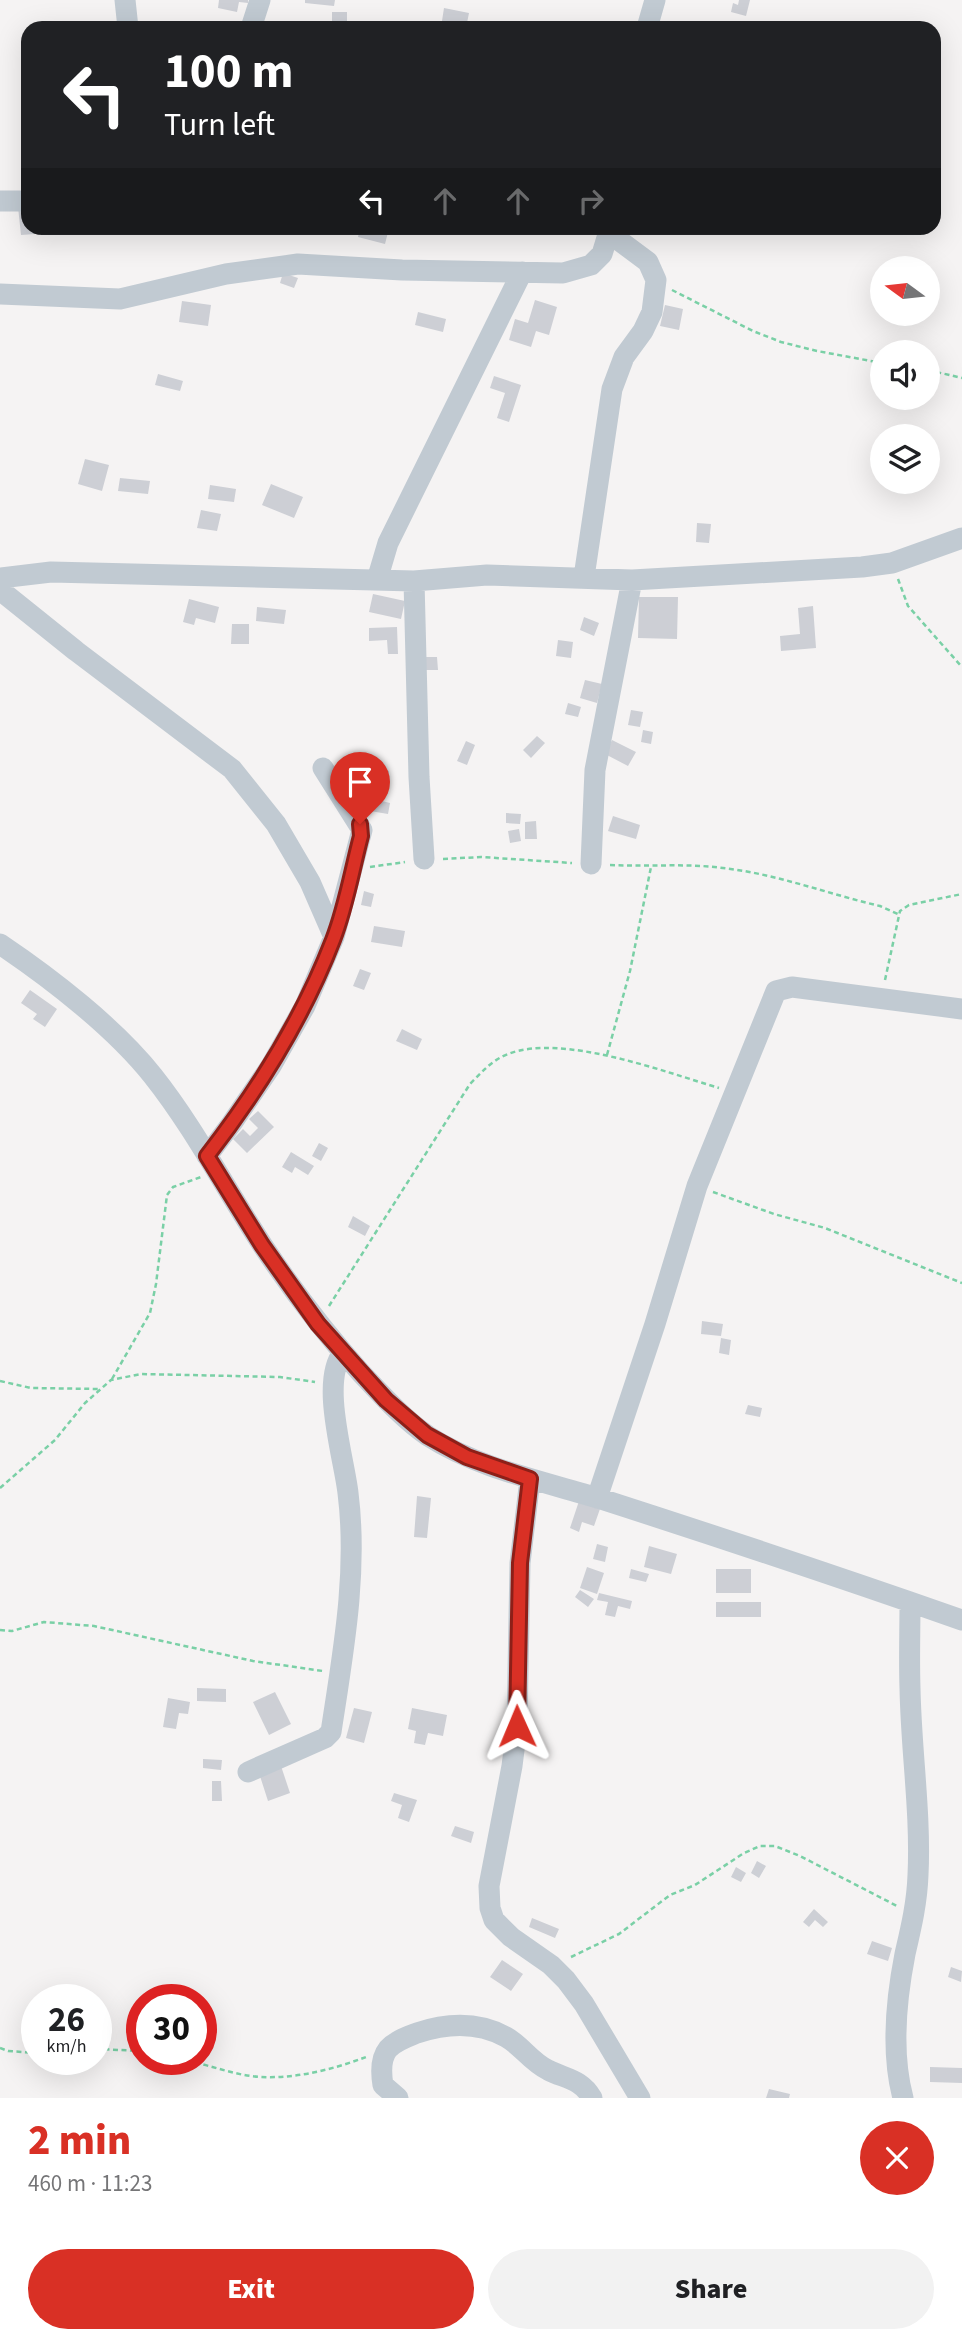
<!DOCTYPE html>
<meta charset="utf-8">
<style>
body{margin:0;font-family:"Source Sans 3",sans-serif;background:#f2f2f2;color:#202124;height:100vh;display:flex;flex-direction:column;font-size:26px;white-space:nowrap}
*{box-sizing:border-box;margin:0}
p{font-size:23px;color:#757577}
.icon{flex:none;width:38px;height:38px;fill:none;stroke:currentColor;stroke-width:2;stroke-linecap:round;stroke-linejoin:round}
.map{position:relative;height:2098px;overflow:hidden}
.details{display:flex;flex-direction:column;background:#fff;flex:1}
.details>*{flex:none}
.banner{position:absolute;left:21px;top:21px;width:920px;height:214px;border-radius:21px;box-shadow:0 7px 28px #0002;background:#202124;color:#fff;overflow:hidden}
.needle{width:46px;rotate:285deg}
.buttons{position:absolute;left:870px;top:256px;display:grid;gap:14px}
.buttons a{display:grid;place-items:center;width:70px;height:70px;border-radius:50%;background:#fff;box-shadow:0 7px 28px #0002;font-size:35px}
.speed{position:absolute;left:21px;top:1984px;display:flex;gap:14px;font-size:35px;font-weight:700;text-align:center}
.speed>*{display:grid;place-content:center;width:91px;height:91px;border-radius:50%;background:#fff;box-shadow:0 7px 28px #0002;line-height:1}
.speed small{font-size:18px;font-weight:400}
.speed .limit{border:10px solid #d22;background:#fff;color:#111}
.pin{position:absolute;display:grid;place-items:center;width:60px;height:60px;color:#fff;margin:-72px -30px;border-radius:50% 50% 50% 0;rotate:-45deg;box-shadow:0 0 7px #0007}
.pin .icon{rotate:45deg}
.me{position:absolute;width:77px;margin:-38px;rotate:359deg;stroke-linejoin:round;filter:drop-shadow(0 0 5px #0008)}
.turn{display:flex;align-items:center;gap:24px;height:147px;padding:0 28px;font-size:32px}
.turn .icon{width:91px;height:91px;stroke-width:2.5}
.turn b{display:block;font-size:49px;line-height:60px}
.lanes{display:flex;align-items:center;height:66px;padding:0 28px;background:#0003;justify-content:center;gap:35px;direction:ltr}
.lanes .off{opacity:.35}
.round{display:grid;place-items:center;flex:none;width:74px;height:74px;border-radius:37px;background:#f2f2f2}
.headline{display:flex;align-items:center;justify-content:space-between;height:119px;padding:0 28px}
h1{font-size:42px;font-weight:800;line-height:52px;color:#d93025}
.primary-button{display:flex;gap:14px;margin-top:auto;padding:14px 28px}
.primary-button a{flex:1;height:80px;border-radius:42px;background:#d93025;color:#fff;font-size:28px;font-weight:800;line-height:80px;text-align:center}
.primary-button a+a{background:#f2f2f2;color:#202124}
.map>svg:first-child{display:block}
.building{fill:#cdcfd5}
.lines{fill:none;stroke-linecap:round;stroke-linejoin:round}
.path{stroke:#7ad0a6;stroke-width:2.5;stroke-dasharray:5 3.5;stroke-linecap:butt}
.minor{stroke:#c1cad2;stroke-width:21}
.route-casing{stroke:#8d1f18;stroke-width:18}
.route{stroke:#d93025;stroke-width:12}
</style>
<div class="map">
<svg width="962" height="2098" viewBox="0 0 962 2098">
<rect width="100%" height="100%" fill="#f5f3f3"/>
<!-- building -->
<path class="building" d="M219 0H248V3L239 2 237 12 218 8Z
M305 0H335L334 6 305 3Z
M739 0H750L746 16 731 12 733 3 738 5Z
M444 8 469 13 466 28H451L452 23 442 21Z
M332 12H347V28H332Z
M28 206V228H34L35 234 21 235 18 207Z
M360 228 388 232 385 244 358 237Z
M283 273 298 278 294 288 280 283Z
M535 300 557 307 549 335 536 331 531 347 509 340 515 319 528 323Z
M182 301 211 305 208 326 179 322Z
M665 305 683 309 679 330 660 326Z
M418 312 446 319 443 332 415 325Z
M158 374 183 381 180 391 155 385Z
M494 376 521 385 509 422 497 418 505 393 490 388Z
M85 459 109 465 102 491 78 484Z
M120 478 150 481 148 494 118 491Z
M271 484 303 497 294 518 262 505Z
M210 485 236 489 234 502 208 499Z
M201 510 221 514 217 531 197 528Z
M697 523 711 524 709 543 696 542Z
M373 594 405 601 401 619 369 612Z
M639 597H678L677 639 638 638Z
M189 599 219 607 215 623 196 618 194 625 183 622Z
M813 606 816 648 781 651 780 636 800 634 798 608Z
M257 607 286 610 284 624 256 621Z
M584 617 599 623 594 636 580 630Z
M232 624H249V644H231Z
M397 627 398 654H388L387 640 369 641V628Z
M558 640 573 642 571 658 556 656Z
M421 657H437L438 670H422Z
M585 680 602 684 597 703 580 698Z
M568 703 581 707 578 717 565 714Z
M631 710 643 712 640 727 628 725Z
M643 730 653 732 651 744 641 742Z
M537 736 545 743 531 758 523 750Z
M612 740 636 752 628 766 605 754Z
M466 741 475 745 467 765 457 761Z
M380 769 389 771 382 801 390 803 388 814 370 811Z
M506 813 521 814 520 824 506 823Z
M613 816 640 825 636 839 608 831Z
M536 821 537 839H525V822Z
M519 829 521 841 510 843 508 831Z
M364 891 374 894 371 907 361 905Z
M374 926 405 931 402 947 371 942Z
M360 969 371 973 364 990 353 986Z
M30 990 57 1009 45 1027 33 1019 37 1014 21 1003Z
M402 1029 422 1039 417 1050 396 1041Z
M258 1111 274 1127 247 1153 233 1139 243 1129 250 1136 258 1128 249 1119Z
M319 1143 328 1148 321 1161 312 1156Z
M291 1152 314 1166 308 1175 295 1167 292 1173 282 1167Z
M353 1216 370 1226 365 1236 348 1227Z
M702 1321 723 1324 721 1336 701 1334Z
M721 1338 731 1340 729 1355 719 1353Z
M748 1405 762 1408 760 1417 745 1414Z
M417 1496 431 1498 427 1538 414 1537Z
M580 1498 601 1506 594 1526 582 1522 579 1532 570 1528Z
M597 1544 608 1547 605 1562 593 1559Z
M649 1546 677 1554 671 1574 644 1567Z
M587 1567 604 1573 597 1594 580 1588Z
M631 1569 649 1574 646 1582 629 1578Z
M716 1569H751V1593H716Z
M580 1590 594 1599 588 1607 575 1597Z
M599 1593 632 1601 630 1609 618 1606 615 1617 605 1615 608 1602 597 1600Z
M716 1602H761V1617H716Z
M197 1688 226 1689V1702L197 1701Z
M275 1692 291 1724 269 1735 253 1702Z
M168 1698 190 1702 188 1714 179 1713 176 1729 163 1727Z
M354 1708 372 1712 364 1743 346 1738Z
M412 1708 447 1715 443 1736 428 1733 425 1745 414 1743 416 1731 408 1729Z
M203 1759 222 1760 221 1770 203 1768Z
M281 1766 290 1793 268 1801 259 1773Z
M212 1781H221L222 1801H212Z
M394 1793 417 1800 409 1822 398 1818 402 1805 391 1801Z
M455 1826 474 1832 471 1843 451 1836Z
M757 1861 766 1866 759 1878 751 1873Z
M736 1867 746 1873 741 1882 731 1877Z
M814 1909 828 1922 823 1927 815 1920 809 1927 803 1922Z
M532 1918 559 1929 555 1938 529 1927Z
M872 1941 892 1948 888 1961 867 1954Z
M502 1960 523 1974 511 1991 490 1977Z
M951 1967 962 1971 961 1982 948 1977Z
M930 2067 962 2068V2083L930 2082Z
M769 2089 790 2094 789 2098H766Z"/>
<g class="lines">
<!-- path -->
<path class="path" d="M672 290 753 331 781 342 817 351 882 363
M928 370 962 378
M898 579 908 606 962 667
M443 859 481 857 572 863
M610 865C648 867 686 863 723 868 777 874 828 894 880 906L898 914
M370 867 405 862
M885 980 900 911 909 905 962 894
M607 1055 630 971 651 867
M713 1192 774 1214 825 1228 962 1283
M329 1306 470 1084C482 1072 492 1060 508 1054 562 1033 665 1072 719 1088
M112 1379 150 1313 156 1284 167 1195 173 1187 201 1177
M0 1381 31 1388 100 1389
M0 1488 55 1440 85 1403 111 1380 141 1374 280 1377 315 1382
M0 1630 12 1631 44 1622 94 1626 253 1661 323 1671
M571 1957 619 1934 670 1895 695 1885 744 1853 760 1846H775L800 1856 897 1906
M0 2048 8 2051 37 2053
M96 2049 142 2051
M187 2060C206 2065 225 2071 244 2075 284 2082 329 2071 366 2057"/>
<!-- minor -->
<path class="minor" d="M125 0 128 28
M251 28 260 0
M647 28 655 0
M0 201H28
M0 294 120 299 226 274 298 264 402 270 563 273 591 265 602 254 610 228
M584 577 612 389 624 357 643 331 652 312 656 280 648 262 609 233
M0 578 51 572 414 581 487 575 632 580 862 567 892 563 962 538
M377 580 388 543 522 272
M414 581 419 777 424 859
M0 590 76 651 232 769 276 824 310 882 334 937
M591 864 595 770 632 580
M0 944C52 979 115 1028 153 1076 195 1129 226 1190 263 1246 293 1291 325 1333 361 1373 381 1394 403 1419 428 1436 479 1469 543 1481 601 1499 722 1538 842 1578 962 1620
M207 1156 232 1123 271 1066 305 1006 334 937 362 830 323 768
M530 1479 520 1563 517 1726 512 1766 489 1886 490 1908 494 1920 511 1937 551 1965 566 1980 584 2004 640 2098
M597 1498 655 1324 697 1186 776 991 792 987 962 1009
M248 1772 325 1738 331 1732C343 1653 358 1573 348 1493 344 1458 320 1381 343 1353
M398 2098 383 2085C381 2073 380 2059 388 2049 395 2041 407 2037 417 2033 447 2023 477 2021 506 2037 521 2045 531 2062 548 2070 566 2079 581 2079 592 2098
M903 2098C891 2053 896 2000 905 1954 911 1928 917 1903 918 1875 921 1813 911 1750 910 1688 909 1659 910 1631 910 1602"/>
</g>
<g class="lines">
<defs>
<path id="route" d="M360 824 361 836C352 870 346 907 333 940 303 1018 259 1089 207 1156L262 1245 318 1324 386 1400 427 1435 467 1457 530 1479 520 1563 517 1726"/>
</defs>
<!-- route casing -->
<use href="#route" class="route-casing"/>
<!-- route -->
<use href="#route" class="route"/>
</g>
</svg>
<div class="buttons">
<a><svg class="needle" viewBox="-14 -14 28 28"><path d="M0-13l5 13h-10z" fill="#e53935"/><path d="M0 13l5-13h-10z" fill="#757577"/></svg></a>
<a><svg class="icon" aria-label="sound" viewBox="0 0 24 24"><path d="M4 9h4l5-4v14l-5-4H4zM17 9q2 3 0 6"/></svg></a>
<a><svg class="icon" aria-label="layers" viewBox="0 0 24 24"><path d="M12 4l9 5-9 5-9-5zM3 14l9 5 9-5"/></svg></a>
</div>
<div class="speed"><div>26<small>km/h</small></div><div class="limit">30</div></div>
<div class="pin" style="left:360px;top:824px;background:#d93025"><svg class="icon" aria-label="arrive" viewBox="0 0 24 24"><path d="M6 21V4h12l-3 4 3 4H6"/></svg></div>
<svg class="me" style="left:517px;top:1726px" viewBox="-20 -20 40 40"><path d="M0-17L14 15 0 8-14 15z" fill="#d93025" stroke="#fff" stroke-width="4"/></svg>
<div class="banner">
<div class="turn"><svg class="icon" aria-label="left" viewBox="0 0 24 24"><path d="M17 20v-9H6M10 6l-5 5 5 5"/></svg><div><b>100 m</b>Turn left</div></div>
<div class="lanes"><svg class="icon" aria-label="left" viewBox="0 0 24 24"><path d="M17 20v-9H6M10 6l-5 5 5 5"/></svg><svg class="icon off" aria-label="ahead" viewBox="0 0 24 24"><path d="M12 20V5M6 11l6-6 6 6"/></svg><svg class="icon off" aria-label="ahead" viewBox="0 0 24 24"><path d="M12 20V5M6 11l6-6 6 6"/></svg><svg class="icon off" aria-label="right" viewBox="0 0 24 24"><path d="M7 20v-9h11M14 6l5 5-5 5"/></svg></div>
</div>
</div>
<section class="details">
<div class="headline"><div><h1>2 min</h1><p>460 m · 11:23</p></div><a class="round" style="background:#d93025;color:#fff"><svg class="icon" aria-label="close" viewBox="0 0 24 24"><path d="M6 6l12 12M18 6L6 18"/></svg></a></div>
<div class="primary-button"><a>Exit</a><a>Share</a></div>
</section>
